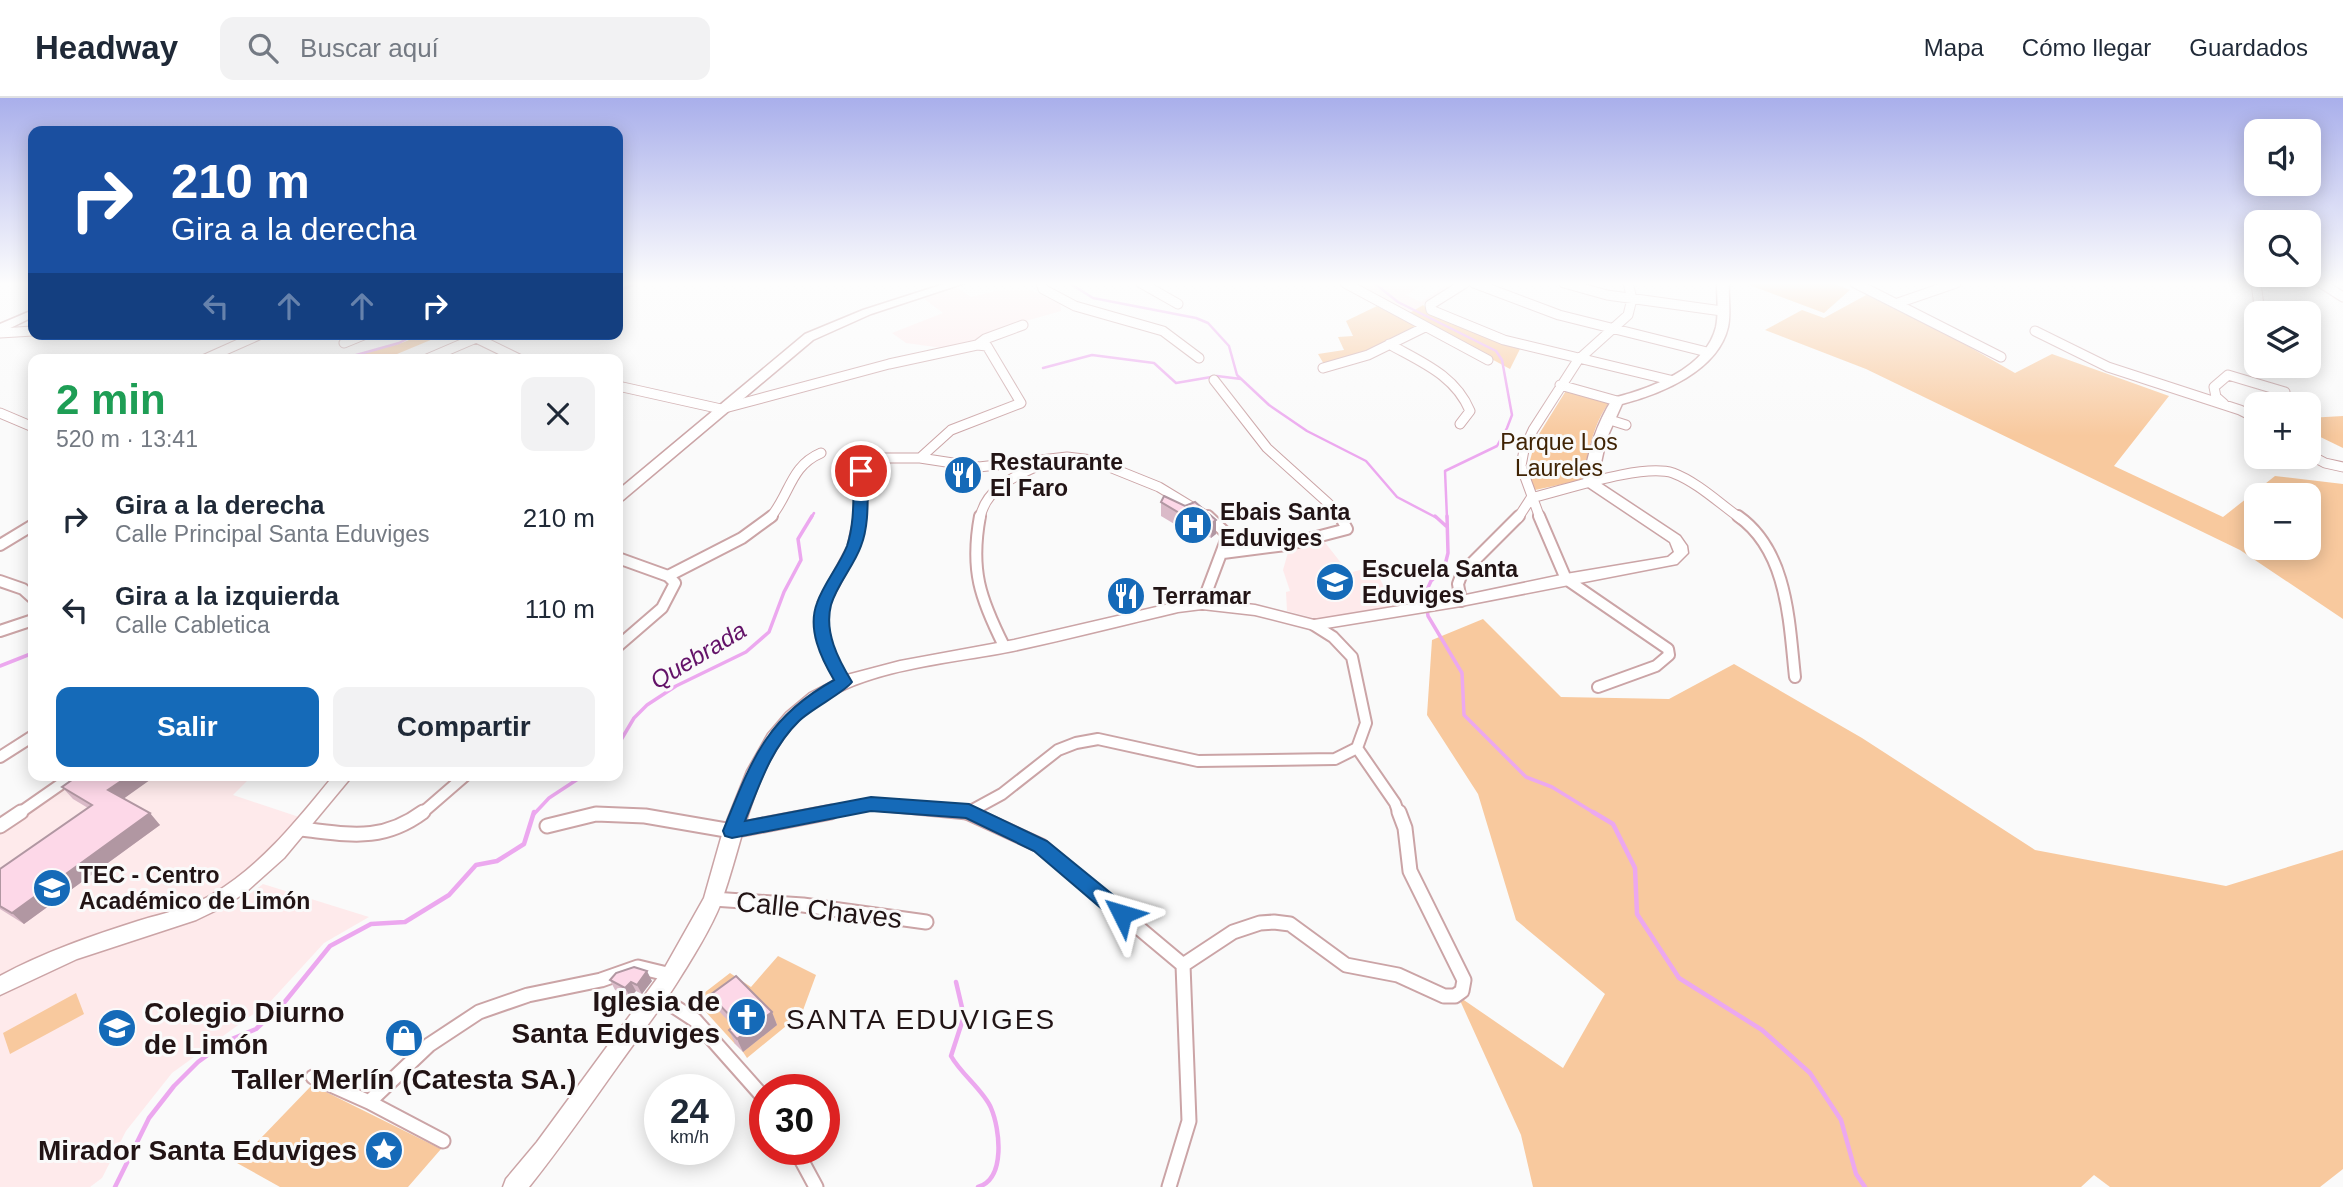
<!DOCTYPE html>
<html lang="es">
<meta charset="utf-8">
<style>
body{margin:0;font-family:Helvetica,sans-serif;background:#f2f2f3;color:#1f2937;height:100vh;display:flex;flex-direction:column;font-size:26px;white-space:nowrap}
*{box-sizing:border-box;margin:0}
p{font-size:23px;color:#747a83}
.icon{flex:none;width:38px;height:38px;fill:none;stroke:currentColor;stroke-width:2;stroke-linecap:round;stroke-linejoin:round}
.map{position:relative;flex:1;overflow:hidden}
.details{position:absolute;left:28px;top:256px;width:595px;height:427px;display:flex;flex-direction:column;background:#fff;border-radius:14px;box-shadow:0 4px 18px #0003}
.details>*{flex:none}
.banner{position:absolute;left:28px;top:28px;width:595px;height:214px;border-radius:14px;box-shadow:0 4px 18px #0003;background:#1a4fa0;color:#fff;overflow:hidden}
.controls{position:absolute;left:2244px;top:21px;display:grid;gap:14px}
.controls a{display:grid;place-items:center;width:77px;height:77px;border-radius:14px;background:#fff;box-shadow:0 4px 18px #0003;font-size:35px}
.speed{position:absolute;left:644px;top:976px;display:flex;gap:14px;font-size:35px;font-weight:700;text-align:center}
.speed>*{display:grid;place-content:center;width:91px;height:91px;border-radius:50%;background:#fff;box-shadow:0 4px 18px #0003;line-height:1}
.speed small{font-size:18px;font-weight:400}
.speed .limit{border:10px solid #d22;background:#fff;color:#111}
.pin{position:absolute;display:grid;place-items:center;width:60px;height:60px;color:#fff;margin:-30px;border:4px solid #fff;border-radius:50%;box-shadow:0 2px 7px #0007}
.me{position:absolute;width:77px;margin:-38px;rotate:310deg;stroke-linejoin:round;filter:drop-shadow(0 0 5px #0008)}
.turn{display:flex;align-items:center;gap:24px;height:147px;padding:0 28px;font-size:32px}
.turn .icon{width:91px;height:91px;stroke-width:2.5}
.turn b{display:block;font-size:49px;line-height:60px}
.lanes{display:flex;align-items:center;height:66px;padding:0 28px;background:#0003;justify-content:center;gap:35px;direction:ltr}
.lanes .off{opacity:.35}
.round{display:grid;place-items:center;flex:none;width:74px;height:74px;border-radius:14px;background:#f2f2f3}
.headline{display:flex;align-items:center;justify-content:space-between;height:119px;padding:0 28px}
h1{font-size:42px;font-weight:700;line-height:52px;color:#1e9e55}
.action{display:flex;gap:14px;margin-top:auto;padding:14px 28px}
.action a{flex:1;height:80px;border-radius:14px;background:#156ab8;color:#fff;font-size:28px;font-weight:700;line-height:80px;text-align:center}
.action a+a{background:#f2f2f3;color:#1f2937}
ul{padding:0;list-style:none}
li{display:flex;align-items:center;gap:21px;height:91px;padding:0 28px}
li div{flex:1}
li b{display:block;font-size:26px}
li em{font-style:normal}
header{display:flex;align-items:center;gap:42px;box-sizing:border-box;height:98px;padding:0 35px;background:#fff;border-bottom:2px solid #e0e1e3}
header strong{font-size:33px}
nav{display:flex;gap:38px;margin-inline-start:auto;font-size:24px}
.search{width:490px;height:63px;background:#f2f2f3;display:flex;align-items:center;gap:18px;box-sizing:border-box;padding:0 24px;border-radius:14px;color:#747a83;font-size:26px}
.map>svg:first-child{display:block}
.built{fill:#feeaeb}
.green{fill:#f8c99e;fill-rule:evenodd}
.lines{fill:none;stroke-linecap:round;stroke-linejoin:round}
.stream-far2{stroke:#eca8ef;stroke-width:2.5}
.stream-far1{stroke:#eca8ef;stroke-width:3.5}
.stream{stroke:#eca8ef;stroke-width:4.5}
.street-far2-casing{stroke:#cba4a6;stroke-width:11}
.street-far1-casing{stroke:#cba4a6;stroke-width:14}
.street-casing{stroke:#cba4a6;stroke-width:17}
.secondary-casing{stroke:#cba4a6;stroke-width:3}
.street-far2{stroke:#fff;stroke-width:9}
.street-far1{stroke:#fff;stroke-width:10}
.street{stroke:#fff;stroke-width:13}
.secondary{fill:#fff;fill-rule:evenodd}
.wall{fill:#dabac8}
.shaded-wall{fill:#b197a2}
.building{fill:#fdd8e8;stroke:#b197a2;stroke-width:2}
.route{fill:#156ab8;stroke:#0e4578;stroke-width:2}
.labels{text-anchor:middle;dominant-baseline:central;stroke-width:6;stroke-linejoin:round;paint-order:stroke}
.park-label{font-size:23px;fill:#3f2304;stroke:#fafafa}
.poi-label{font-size:23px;font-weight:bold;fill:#221415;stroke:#fafafa;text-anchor:start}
.water-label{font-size:24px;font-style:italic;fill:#631268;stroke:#fafafa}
.near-street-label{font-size:28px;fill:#221415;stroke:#fafafa}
.near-poi-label{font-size:28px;font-weight:bold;fill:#221415;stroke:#fafafa;text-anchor:end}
.near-neighbourhood-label{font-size:28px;letter-spacing:2px;fill:#221415;stroke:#fafafa}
</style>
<header>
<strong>Headway</strong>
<div class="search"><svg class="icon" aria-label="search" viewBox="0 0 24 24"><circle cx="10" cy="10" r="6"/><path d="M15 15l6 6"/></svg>Buscar aquí</div>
<nav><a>Mapa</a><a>Cómo llegar</a><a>Guardados</a></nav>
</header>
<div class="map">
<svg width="2343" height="1089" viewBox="0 0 2343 1089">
<rect width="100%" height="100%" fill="#fafafa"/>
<!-- built -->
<path class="built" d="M1350 185H1426L1406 197 1421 204 1449 185H1459L1408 216Z
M956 189 971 199 1000 192H1031L1060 206 1061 213 1022 224 974 243 942 250 906 245 892 235 943 215 923 200Z
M1323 442 1349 475 1374 468 1393 508 1321 522 1287 513 1286 494 1290 493 1283 472 1289 451Z
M84 677H253L233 697 302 720 251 769 195 808 0 883V735Z
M263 786 369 819 324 845 270 904 172 975 126 1033 102 1080 90 1089H0V898L64 861 199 822 244 800Z"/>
<!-- green -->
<path class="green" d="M1744 185H1832L1850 192 1824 215Z
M1868 196 1896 207 2015 275 2052 256 2169 298 2114 368 2223 419 2275 378 2343 386V521L2240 452 1866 271 1765 232 1802 212 1824 220ZM2256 397H2308V450H2256Z
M1423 207 1435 217 1521 249 1510 271 1408 216Z
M1377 208 1419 229 1365 256 1325 268 1318 256 1344 252 1338 239 1353 238 1346 223Z
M419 236H445L385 261H347C370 249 397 252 419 236Z
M1567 291 1610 303C1593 326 1588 355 1582 382L1535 392 1527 373 1536 341Z
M2343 318V350L2308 333V320Z
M1483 521 1561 599 1669 601 1734 566 1862 640 2035 752 2226 788 2343 752V1071L2320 1089H2110L2094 1077 2081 1089H1533L1521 1037 1458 898 1563 970 1605 896 1516 822 1478 696 1427 617 1432 542Z
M778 858 816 877 802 915 747 960 743 954V939L735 946 695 902 730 875 751 889Z
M76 895 84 916 10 956 3 935Z
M312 987 441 1051 408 1089H280L237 1065Z"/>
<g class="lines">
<!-- stream-far2 -->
<path class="stream-far2" d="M1069 185 1093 200 1196 220 1208 225 1229 248 1237 277 1269 307 1307 333 1366 363 1397 399 1437 420
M1374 185 1398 204 1496 253 1502 262 1512 317 1507 330 1497 348 1445 373 1447 420
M618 193 637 185
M342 261 399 245 416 236
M1043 270 1092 257 1154 265 1176 285 1217 278 1241 281
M811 420 814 415"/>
<!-- stream-far1 -->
<path class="stream-far1" d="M1435 418 1446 428
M1447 418 1448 455 1444 471 1431 483 1425 496 1428 518 1462 575 1464 617 1526 679 1552 689 1596 716
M0 568 33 555
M618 647 634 620 647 607 676 588 746 554 769 534 784 494 801 462 798 441 812 418
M534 716 549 700 584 677"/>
<!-- stream -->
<path class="stream" d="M1593 714 1613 726 1635 770 1637 816 1679 880 1762 932 1810 975 1841 1022 1856 1076 1865 1089
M956 884 964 918 951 958C961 976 984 993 991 1010 1000 1031 1006 1081 978 1089
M115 1089 149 1020 174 988 198 964 227 943 256 931 283 906 330 848 371 826 405 824 449 797 476 767 497 763 524 746 534 714"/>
<defs>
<path id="street-far2" d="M1041 185 1043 191 1075 208 1163 233 1199 260
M1141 185 1178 206
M1345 185 1488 262
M1465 185 1430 207 1431 212 1504 242 1670 282
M1474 185 1559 217 1707 254
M1564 185 1607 197 1722 213
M1855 185 2001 259
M2256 185 2259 208 2270 215
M2321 185 2343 199
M1898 205 1956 185
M2035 233 2108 269 2240 312 2256 320
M0 235 33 233
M468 236 519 261
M344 245 366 236
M1389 246C1421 264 1455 277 1470 313L1460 326
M977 247 985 241 1023 227
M205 261 261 236
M427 261 476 240
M1323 270 1368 257 1425 229
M1214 282 1267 350 1328 405 1341 420
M1560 287 1617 303
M618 288 721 311 889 266 977 247 987 248 1021 305 951 332 920 360H872L861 373 860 420
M2224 306 2216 299 2214 289 2228 277 2285 294
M0 315 33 329
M1607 321 1626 327
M2308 356 2325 365 2343 369
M920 360 979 369 1067 359 1092 362 1159 389 1210 420
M1531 400C1565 392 1642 365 1673 375 1697 384 1719 405 1740 420
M770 420C790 397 790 368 821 355
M980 420C986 389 1016 378 1042 366
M1518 420 1531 400
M1540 420 1521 368 1524 352 1533 332 1578 262 1628 217 1632 201 1628 185"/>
<path id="street-far1" d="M980 418C970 472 980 500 1004 548
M1539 418 1566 481 1668 551 1669 557 1656 568 1598 589
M1738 418C1788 453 1789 524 1795 579
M0 447 33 427
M1223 455 1286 447 1347 431 1340 418
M618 460 668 478 675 485 662 510 618 548
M668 478 742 440 772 418
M0 483 23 491 33 500
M1461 503 1458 486 1462 475 1519 418
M1202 506 1228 437 1208 418
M0 533 33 522
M843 584 829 559 822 529 823 506 853 450 860 418
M1357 650 1395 705 1399 716
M0 659 33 638
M969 714 1002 696 1058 652 1076 645 1098 641 1198 663 1335 661 1357 650 1366 625 1352 559 1333 539 1314 527
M18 716 74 677
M421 716 466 677
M822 716 871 706 972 716"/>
<path id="street" d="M967 714 1041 748 1183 867 1189 1023 1169 1089
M0 728 21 714
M547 728 596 716 645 718 732 733 831 714
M300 731C348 736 381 745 423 714
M713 801 803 807 926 824
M1183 867 1233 834 1260 825 1274 824 1290 826 1346 867 1398 877 1444 898H1455L1462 893 1464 882 1410 773 1405 730 1399 714
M658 898 695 922 765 1001
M313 979 369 1004
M443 1043 369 1004 429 947 479 914 528 897 601 882 638 869 671 877
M796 1052 816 1089"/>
<path id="secondary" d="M947 185H965L871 216 813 242 623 402 618 403V392L805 236 863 212Z
M1717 185H1729C1728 199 1731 215 1728 229 1718 273 1661 296 1622 306L1606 342 1597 383 1680 438 1687 448 1688 455 1677 466 1461 508 1314 532 1255 517 1202 511 1178 514C1123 527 1068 541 1013 553 953 565 877 570 824 602 756 644 747 731 723 799 715 824 692 861 678 883 660 912 639 938 620 965 590 1007 561 1049 529 1089H503L506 1081 537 1044 664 871 704 800 723 733 747 673 768 636 786 615 810 595 843 578 900 563 1014 542 1178 504 1202 501 1255 507 1314 522 1461 498 1566 476 1668 459 1674 454 1670 444 1585 387 1583 384C1588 354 1596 326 1613 300 1649 291 1706 271 1716 229 1719 215 1717 199 1717 185Z
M33 212V219L0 235V226Z
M334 677H353L284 760 246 794 225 808 196 822 77 861 0 897V878C44 854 91 838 138 823 164 815 190 810 213 796 262 767 298 721 334 677Z"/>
</defs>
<!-- street-far2 casing -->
<use href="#street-far2" class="street-far2-casing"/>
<!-- street-far1 casing -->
<use href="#street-far1" class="street-far1-casing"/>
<!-- street casing -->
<use href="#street" class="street-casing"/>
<!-- secondary casing -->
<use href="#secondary" class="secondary-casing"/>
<!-- street-far2 -->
<use href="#street-far2" class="street-far2"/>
<!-- street-far1 -->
<use href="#street-far1" class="street-far1"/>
<!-- street -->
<use href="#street" class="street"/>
<!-- secondary -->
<use href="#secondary" class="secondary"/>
</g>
<!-- wall -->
<path class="wall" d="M1161 404 1216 422V436L1211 440 1197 431 1191 436 1161 418Z
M62 689 123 701 160 727 24 826 0 811V771L88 710 73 701Z
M610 882 652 883 642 896 636 893 630 899 615 892Z
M710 897 772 914 777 927 743 954 735 946 729 932 733 928 717 911Z"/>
<!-- shaded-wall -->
<path class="shaded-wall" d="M1197 417V431L1191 436V422Z
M1216 422V436L1211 440 1212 425Z
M130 677H157L119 704 108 692Z
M150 715 160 727 24 826 12 815Z
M647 873 652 883 642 896 637 887Z
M631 884 636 893 630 899 625 890Z
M772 914 777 927 743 954 737 941Z"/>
<!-- building -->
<path class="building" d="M1164 398 1185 408 1195 404 1216 422 1212 425 1197 417 1191 422 1161 404Z
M79 677H130L108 692 150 715 12 815 0 808V771L92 707 62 689Z
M634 869 647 873 637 887 631 884 625 890 610 882 616 875Z
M736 878 772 914 737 941 729 932 737 925 710 897Z"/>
<!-- sky -->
<linearGradient id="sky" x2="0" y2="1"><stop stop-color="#a9afeb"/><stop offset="0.55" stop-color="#fdfdfd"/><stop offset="1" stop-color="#fdfdfd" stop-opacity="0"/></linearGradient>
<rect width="2343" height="338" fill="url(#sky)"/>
<!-- route -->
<path class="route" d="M861 368 868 373C867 397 870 425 861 448 854 468 837 486 831 507 824 534 838 561 852 584 845 594 811 611 799 623 771 650 759 688 745 723L871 699 969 706 1047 743 1129 810 1132 816 1129 822 1122 824 1115 822 1034 753 966 720 871 713 732 740 725 738 723 733C751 664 765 620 834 582 821 560 807 531 817 505 824 485 839 468 847 448 855 424 853 397 854 373Z"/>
<!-- icons -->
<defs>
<symbol id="restaurant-disc" viewBox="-11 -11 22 22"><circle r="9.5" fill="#156ab8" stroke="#fafafa"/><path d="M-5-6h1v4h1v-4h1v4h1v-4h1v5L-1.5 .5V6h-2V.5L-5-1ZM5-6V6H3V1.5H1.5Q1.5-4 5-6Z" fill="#fff"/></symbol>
<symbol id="hospital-disc" viewBox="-11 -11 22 22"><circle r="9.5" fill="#156ab8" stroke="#fafafa"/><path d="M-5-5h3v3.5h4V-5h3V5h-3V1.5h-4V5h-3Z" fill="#fff"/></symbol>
<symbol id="school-disc" viewBox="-11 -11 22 22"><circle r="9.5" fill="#156ab8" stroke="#fafafa"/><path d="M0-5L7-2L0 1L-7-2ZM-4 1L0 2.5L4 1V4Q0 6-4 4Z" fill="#fff"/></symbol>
<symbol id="university-disc" viewBox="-11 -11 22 22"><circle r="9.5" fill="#156ab8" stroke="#fafafa"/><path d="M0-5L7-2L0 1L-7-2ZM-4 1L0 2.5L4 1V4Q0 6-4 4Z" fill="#fff"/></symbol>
<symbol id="church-disc" viewBox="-11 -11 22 22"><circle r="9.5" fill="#156ab8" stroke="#fafafa"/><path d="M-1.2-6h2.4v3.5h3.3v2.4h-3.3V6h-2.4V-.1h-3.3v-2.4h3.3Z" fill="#fff"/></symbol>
<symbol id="shop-disc" viewBox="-11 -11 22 22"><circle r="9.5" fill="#156ab8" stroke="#fafafa"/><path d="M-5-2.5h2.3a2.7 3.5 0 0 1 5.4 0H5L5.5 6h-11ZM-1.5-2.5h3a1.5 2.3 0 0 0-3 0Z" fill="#fff"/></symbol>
<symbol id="sight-disc" viewBox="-11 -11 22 22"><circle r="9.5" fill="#156ab8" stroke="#fafafa"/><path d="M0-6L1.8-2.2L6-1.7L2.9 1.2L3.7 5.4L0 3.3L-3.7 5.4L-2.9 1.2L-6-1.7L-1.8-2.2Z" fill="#fff"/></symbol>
</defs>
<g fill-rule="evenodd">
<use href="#restaurant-disc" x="941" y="355" width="44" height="44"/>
<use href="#hospital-disc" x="1171" y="405" width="44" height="44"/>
<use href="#school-disc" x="1313" y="462" width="44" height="44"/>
<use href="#restaurant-disc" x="1104" y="476" width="44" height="44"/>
<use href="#university-disc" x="30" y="768" width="44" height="44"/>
<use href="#church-disc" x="725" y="897" width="44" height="44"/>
<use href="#school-disc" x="95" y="908" width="44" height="44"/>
<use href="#shop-disc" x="382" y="918" width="44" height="44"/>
<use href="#sight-disc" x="362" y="1030" width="44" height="44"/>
</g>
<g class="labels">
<!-- park labels -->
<g class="park-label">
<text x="1559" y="344">Parque Los<tspan x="1559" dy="26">Laureles</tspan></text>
</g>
<!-- poi labels -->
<g class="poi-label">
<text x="990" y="364">Restaurante<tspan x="990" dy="26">El Faro</tspan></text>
<text x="1220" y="414">Ebais Santa<tspan x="1220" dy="26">Eduviges</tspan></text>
<text x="1362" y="471">Escuela Santa<tspan x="1362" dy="26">Eduviges</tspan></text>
<text x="1153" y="498">Terramar</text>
<text x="79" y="777">TEC - Centro<tspan x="79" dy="26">Académico de Limón</tspan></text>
</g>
<!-- water labels -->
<g class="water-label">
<text transform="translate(698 557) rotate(-31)">Quebrada</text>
</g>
<!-- near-street labels -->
<g class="near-street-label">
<text transform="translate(819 812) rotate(6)">Calle Chaves</text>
</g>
<!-- near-poi labels -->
<g class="near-poi-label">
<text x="720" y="903">Iglesia de<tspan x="720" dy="32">Santa Eduviges</tspan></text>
<text x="144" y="914" text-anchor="start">Colegio Diurno<tspan x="144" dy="32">de Limón</tspan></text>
<text x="404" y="981" text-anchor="middle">Taller Merlín (Catesta SA.)</text>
<text x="357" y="1052">Mirador Santa Eduviges</text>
</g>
<!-- near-neighbourhood labels -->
<g class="near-neighbourhood-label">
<text x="921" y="921">SANTA EDUVIGES</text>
</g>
</g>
</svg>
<div class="controls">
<a><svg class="icon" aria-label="sound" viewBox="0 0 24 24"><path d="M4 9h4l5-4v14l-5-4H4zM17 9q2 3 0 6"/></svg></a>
<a><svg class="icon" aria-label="search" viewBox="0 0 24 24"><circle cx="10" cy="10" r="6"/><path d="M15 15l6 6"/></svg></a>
<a><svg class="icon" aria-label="layers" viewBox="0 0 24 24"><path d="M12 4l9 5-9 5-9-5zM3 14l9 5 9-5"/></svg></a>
<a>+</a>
<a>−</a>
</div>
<div class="speed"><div>24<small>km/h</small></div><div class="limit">30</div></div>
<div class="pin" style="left:861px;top:373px;background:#d93025"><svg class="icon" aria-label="arrive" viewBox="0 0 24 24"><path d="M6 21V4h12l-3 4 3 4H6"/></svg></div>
<svg class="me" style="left:1122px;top:816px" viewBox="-20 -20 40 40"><path d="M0-17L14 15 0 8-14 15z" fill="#156ab8" stroke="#fff" stroke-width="4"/></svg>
<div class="banner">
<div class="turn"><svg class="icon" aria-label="right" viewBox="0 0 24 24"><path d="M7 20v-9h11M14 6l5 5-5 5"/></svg><div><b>210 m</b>Gira a la derecha</div></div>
<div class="lanes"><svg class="icon off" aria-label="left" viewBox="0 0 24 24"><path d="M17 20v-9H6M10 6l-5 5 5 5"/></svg><svg class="icon off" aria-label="ahead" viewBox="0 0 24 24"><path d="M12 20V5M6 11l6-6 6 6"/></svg><svg class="icon off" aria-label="ahead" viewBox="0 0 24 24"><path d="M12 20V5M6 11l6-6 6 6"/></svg><svg class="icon" aria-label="right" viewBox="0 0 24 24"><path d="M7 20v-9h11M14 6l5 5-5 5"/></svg></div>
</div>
<section class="details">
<div class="headline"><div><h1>2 min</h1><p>520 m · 13:41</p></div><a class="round"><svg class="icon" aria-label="close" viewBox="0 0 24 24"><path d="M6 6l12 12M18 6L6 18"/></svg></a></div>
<ul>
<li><svg class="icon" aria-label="right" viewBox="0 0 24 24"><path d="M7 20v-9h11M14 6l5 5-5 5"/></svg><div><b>Gira a la derecha</b><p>Calle Principal Santa Eduviges</p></div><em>210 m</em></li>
<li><svg class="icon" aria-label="left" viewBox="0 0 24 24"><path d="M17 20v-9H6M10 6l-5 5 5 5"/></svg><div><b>Gira a la izquierda</b><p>Calle Cabletica</p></div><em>110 m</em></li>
</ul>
<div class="action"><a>Salir</a><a>Compartir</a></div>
</section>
</div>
